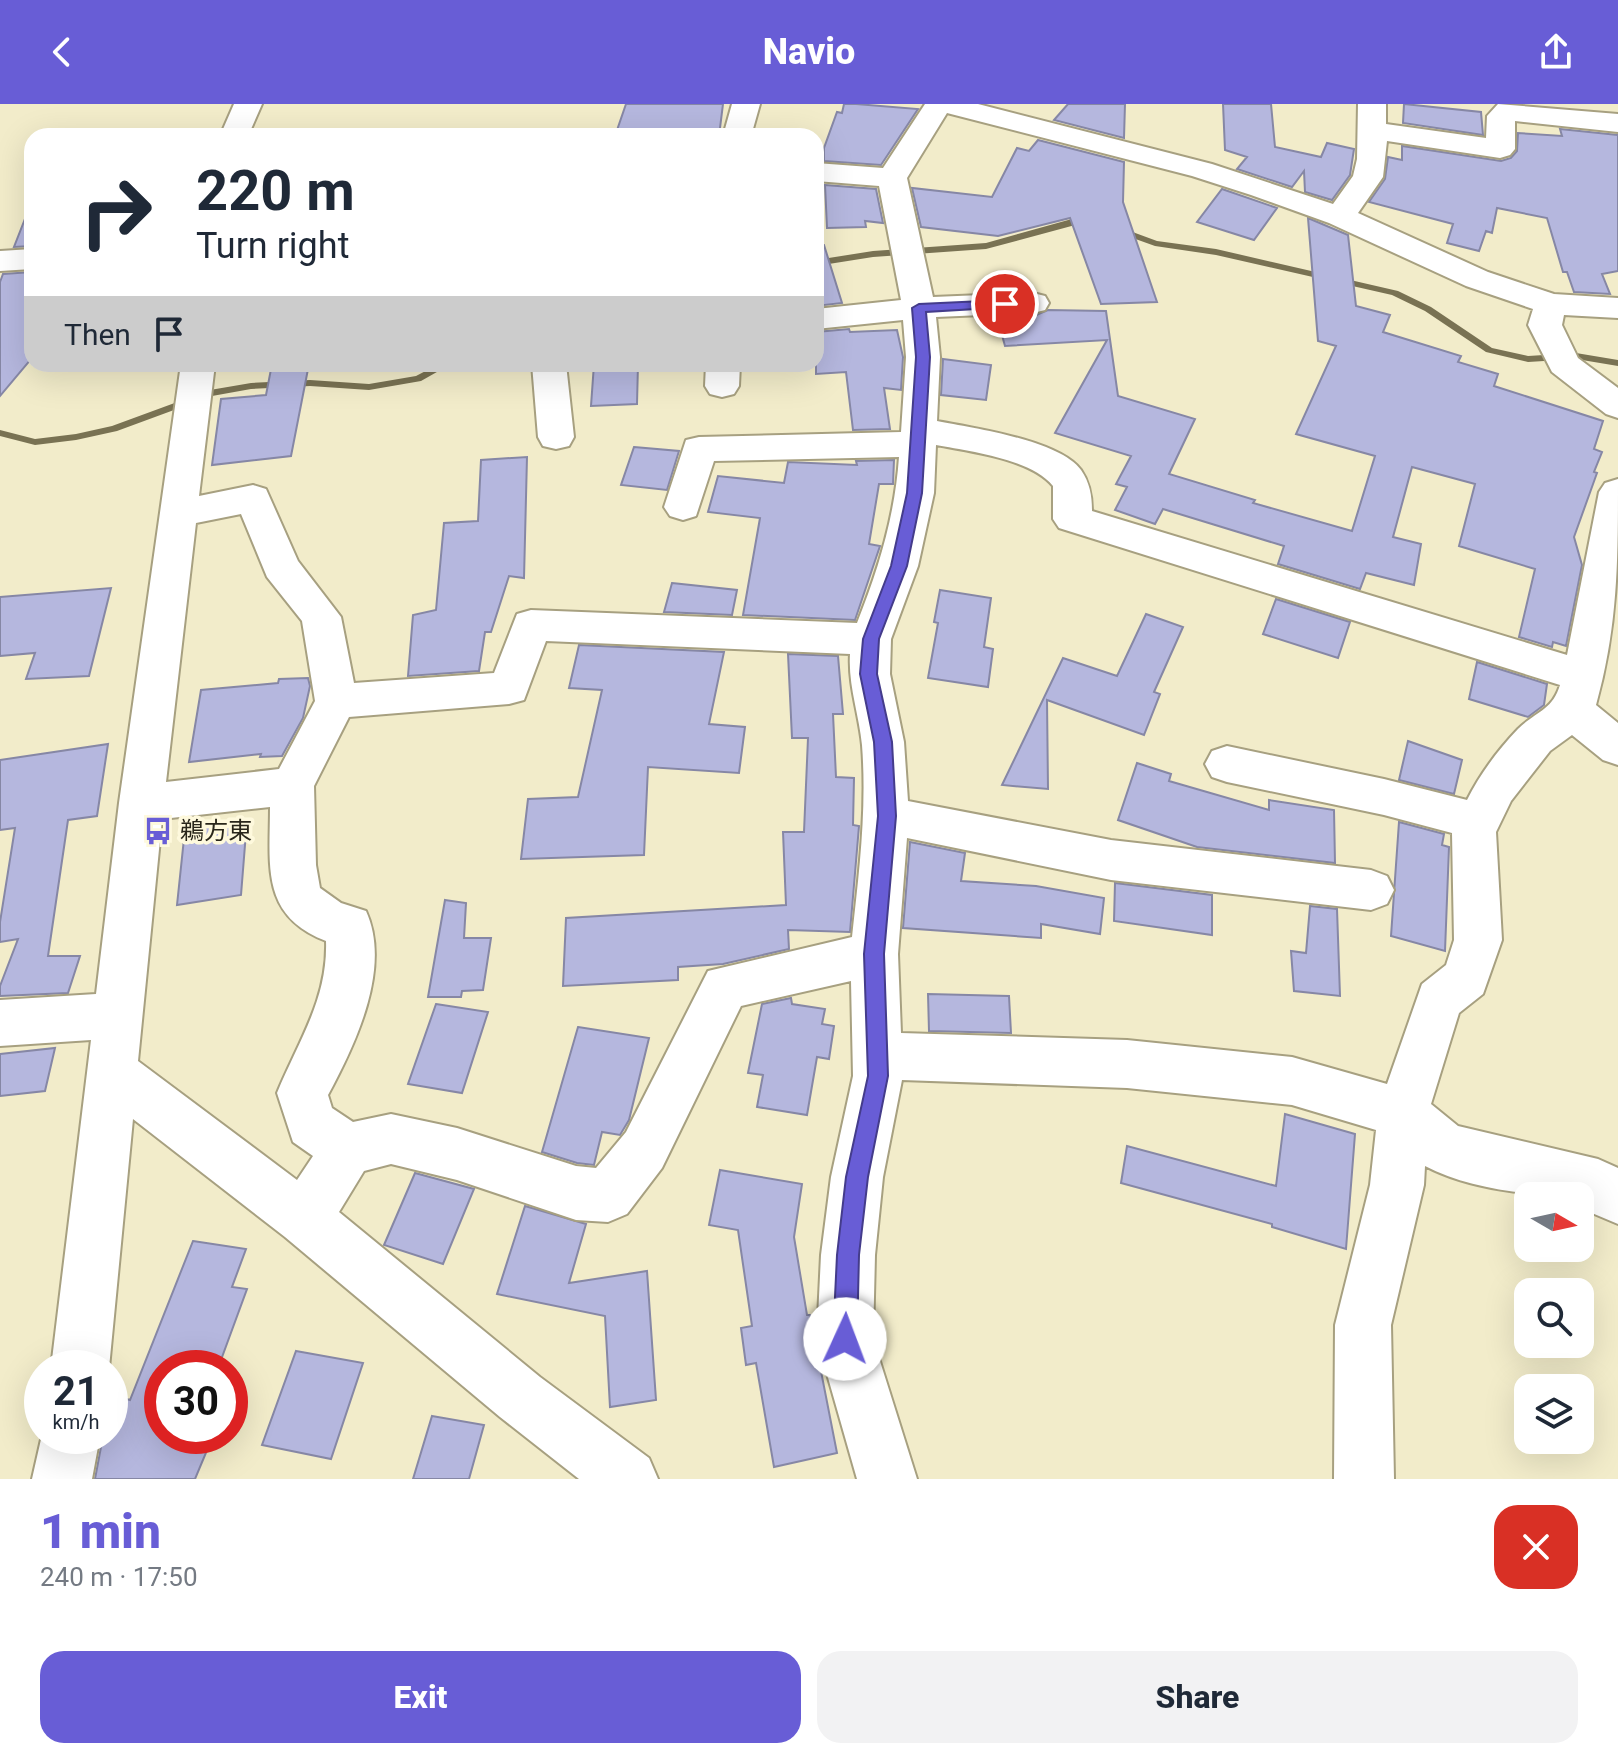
<!DOCTYPE html>
<meta charset="utf-8">
<style>
body{margin:0;font-family:Roboto,"Noto Sans JP",sans-serif;background:#f2f2f3;color:#1f2937;height:100vh;display:flex;flex-direction:column;font-size:30px;white-space:nowrap}
*{box-sizing:border-box;margin:0}
p{font-size:26px;color:#747a83}
.icon{flex:none;width:44px;height:44px;fill:none;stroke:currentColor;stroke-width:2;stroke-linecap:round;stroke-linejoin:round}
.map{position:relative;height:1375px;overflow:hidden}
.details{display:flex;flex-direction:column;background:#fff;flex:1}
.details>*{flex:none}
.guide{position:absolute;left:24px;top:24px;width:800px;height:244px;border-radius:24px;box-shadow:0 8px 32px #0002;background:#fff;color:#1f2937;overflow:hidden}
.needle{width:52px;rotate:99deg}
.tools{position:absolute;left:1514px;top:1078px;display:grid;gap:16px}
.tools a{display:grid;place-items:center;width:80px;height:80px;border-radius:16px;background:#fff;box-shadow:0 8px 32px #0002;font-size:40px}
.speed{position:absolute;left:24px;top:1246px;display:flex;gap:16px;font-size:40px;font-weight:700;text-align:center}
.speed>*{display:grid;place-content:center;width:104px;height:104px;border-radius:50%;background:#fff;box-shadow:0 8px 32px #0002;line-height:1}
.speed small{font-size:20px;font-weight:400}
.speed .limit{border:12px solid #d22;background:#fff;color:#111}
.pin{position:absolute;display:grid;place-items:center;width:68px;height:68px;color:#fff;margin:-34px;border:4px solid #fff;border-radius:50%;box-shadow:0 2px 8px #0007}
.me{position:absolute;width:88px;margin:-44px;rotate:2deg;stroke-linejoin:round;filter:drop-shadow(0 0 6px #0008)}
.turn{display:flex;align-items:center;gap:28px;height:168px;padding:0 40px;font-size:36px}
.turn .icon{width:104px;height:104px;stroke-width:2.5}
.turn b{display:block;font-size:56px;line-height:68px}
.then{display:flex;align-items:center;height:76px;padding:0 40px;background:#0003;gap:16px;font-size:30px}
.round{display:grid;place-items:center;flex:none;width:84px;height:84px;border-radius:24px;background:#f2f2f3}
.overview{display:flex;align-items:center;justify-content:space-between;height:136px;padding:0 40px}
h1{font-size:48px;font-weight:800;line-height:60px;color:#685dd6}
.action{display:flex;gap:16px;margin-top:auto;padding:16px 40px}
.action a{flex:1;height:92px;border-radius:24px;background:#685dd6;color:#fff;font-size:32px;font-weight:800;line-height:92px;text-align:center}
.action a+a{background:#f2f2f3;color:#1f2937}
header{display:flex;justify-content:space-between;align-items:center;height:104px;padding:0 40px;background:#685dd6;color:#fff;font-size:36px;font-weight:800}
.map>svg:first-child{display:block}
.lines{fill:none;stroke-linecap:round;stroke-linejoin:round}
.stream{fill:#797253;fill-rule:evenodd}
.building{fill:#b5b7de;stroke:#8687a5;stroke-width:2}
.minor-casing{stroke:#a7a080;stroke-width:4}
.minor{fill:#fff;fill-rule:evenodd}
.route{fill:#685dd6;stroke:#443c8b;stroke-width:2}
.labels{text-anchor:middle;dominant-baseline:central;stroke-width:7;stroke-linejoin:round;paint-order:stroke}
.poi-label{font-size:24px;fill:#29261a;stroke:#fef9dd;text-anchor:start}
</style>
<header><svg class="icon" aria-label="back" viewBox="0 0 24 24"><path d="M15 5l-7 7 7 7"/></svg>Navio<svg class="icon" aria-label="share" viewBox="0 0 24 24"><path d="M12 15V3M7 8l5-5 5 5M5 13v7h14v-7"/></svg></header>
<div class="map">
<svg width="1618" height="1375" viewBox="0 0 1618 1375">
<rect width="100%" height="100%" fill="#f2ecca"/>
<g class="lines">
<!-- stream -->
<path class="stream" d="M1079 113 1090 117 986 145 873 153 816 162V156L873 147 986 139Z
M1119 123 1157 137 1216 145 1398 187 1431 203 1492 244 1528 252 1576 249 1618 256V262L1576 255 1528 258 1486 248 1425 207 1392 191 1216 151 1155 142 1116 128 1115 126Z
M439 260H451L421 277 369 286 310 282 251 285 212 292 117 327 76 336 35 341 0 332V326L35 335 76 330 112 322 210 286 251 279 310 276 369 280 416 272Z"/>
</g>
<!-- building -->
<path class="building" d="M626 0H723L719 32H615Z
M844 0H856L918 5 881 61 824 57V44L837 8 842 9Z
M1068 0H1125L1124 34 1054 16Z
M1223 0H1271L1275 43 1321 53 1327 39 1354 45 1350 71 1332 96 1305 88 1304 67 1292 83 1237 65 1247 53 1225 46Z
M1404 0 1481 8 1483 31 1403 19Z
M1560 25 1618 31V167L1602 170 1610 190 1574 188 1567 168H1563L1547 114 1497 104 1492 129 1486 127 1479 147 1447 139 1453 120 1369 98 1385 75 1388 53 1402 56V42L1501 57 1511 54 1517 47 1518 29 1562 32Z
M1038 36 1124 58 1123 98 1157 198 1101 200 1070 114 998 132 921 123 912 84 992 93 1017 44 1029 47Z
M825 81 876 85 883 119 865 117 866 123 827 124Z
M1222 85 1277 104 1254 136 1197 118Z
M30 102 32 142 14 143Z
M1308 114 1348 131 1356 202 1390 211 1383 228 1461 252 1458 258 1498 270 1494 282 1603 317 1594 345 1602 348 1594 368 1597 369 1574 433 1582 461 1566 542 1553 538 1552 543 1519 533 1535 465 1459 442 1475 380 1412 363 1393 433 1421 440 1414 481 1366 469 1360 485 1278 460 1284 442 1163 405 1155 420 1115 406 1127 383 1116 380 1131 352 1055 329 1107 236 1005 242 997 213 1034 212 1048 206 1106 207 1118 292 1195 315 1169 370 1255 396 1253 399 1352 427 1375 352 1296 330 1336 242 1318 237Z
M824 141 842 199 816 202V142Z
M32 168V254L0 292V178L3 170Z
M849 225 850 228 897 226 903 253 901 286 884 284 890 325 853 326 846 268 816 270V228Z
M943 255 991 261 986 296 941 291Z
M272 260H309L291 352 212 361 221 295 266 291Z
M594 260H638L637 300 591 302Z
M634 343 679 347 667 386 621 381Z
M527 353 524 474 509 472 491 528H485L479 567 408 572 413 511 436 506 444 419 478 417 481 356Z
M894 356 893 380H879L869 440 880 442 855 516 743 511 760 414 708 408 718 372 784 379 788 358 857 361 856 357Z
M672 479 737 486 732 511 664 508Z
M111 484 89 572 26 575 35 549 0 552V493Z
M940 486 991 494 984 543 993 545 988 583 928 574 938 519 934 518Z
M1276 495 1350 518 1338 554 1263 530Z
M1146 510 1183 523 1154 588 1160 590 1144 631 1047 596 1048 685 1002 681 1063 554 1117 572Z
M579 541 724 548 709 620 745 623 739 669 648 663 644 751 521 755 528 695 578 693 602 586 569 584Z
M788 550 838 552 843 610H833L836 673 854 674 853 721 859 722 850 828 788 826 789 845 723 860 678 863V876L563 882 566 814 786 801 783 728H804L808 634H792Z
M1477 558 1547 580 1544 601 1528 613 1469 595Z
M308 574 310 582 303 614 282 652 260 653 261 650 189 658 201 586 278 579 279 575Z
M1408 637 1462 656 1454 690 1399 676Z
M108 640 97 712 68 716 48 852H80L68 889 0 892V882L18 835 0 838V818L15 724 0 726V656Z
M1137 659 1171 670 1169 677 1269 706V696L1334 706 1335 759 1197 743 1118 716Z
M247 716 241 791 177 801 185 725Z
M1399 718 1444 730 1442 741 1449 743 1445 847 1391 832Z
M910 738 965 749 961 777 1036 782 1104 794 1100 830 1041 820V834L903 824Z
M1115 779 1212 791V831L1114 817Z
M445 796 466 799 464 834H491L483 886 462 887 461 893H428Z
M1310 802 1337 805 1340 892 1294 887 1291 847 1306 849Z
M928 890 1009 892 1011 929 929 927Z
M791 894 792 900 825 905 822 920 834 922 829 955 817 953 807 1011 757 1003 763 971 748 969 762 900Z
M436 900 488 908 462 989 408 980Z
M578 923 649 934 629 1016 620 1031 602 1028 594 1061 577 1059 542 1048Z
M55 944 45 987 0 992V950Z
M1285 1010 1355 1030 1346 1145 1272 1123V1120L1121 1079 1127 1042 1276 1082Z
M720 1066 802 1080 794 1133 807 1211H810L837 1349 774 1363 756 1259 746 1261 741 1224 752 1222 738 1126 709 1121Z
M415 1069 474 1085 443 1160 384 1141Z
M525 1102 586 1120 569 1179 647 1167 656 1296 610 1303 605 1212 497 1190Z
M193 1137 246 1145 232 1183 247 1185 218 1264H162V1332H213L195 1375H95L101 1343 106 1332H110V1323L123 1294 130 1296Z
M296 1247 363 1259 331 1355 262 1341Z
M432 1312 484 1321 469 1375H413Z"/>
<g class="lines">
<defs>
<path id="minor" d="M234 0H262L248 32H220Z
M732 0H760L751 32H723Z
M925 0H978L1212 60 1333 100 1353 72 1357 55 1358 0H1386V20L1486 34 1487 12 1498 0 1618 10V28L1515 17V45L1510 51 1500 54 1387 37 1383 73 1358 109 1488 168 1554 190 1618 194V214L1564 211 1562 221 1578 254 1618 284V314L1606 310 1552 268 1528 221 1533 205 1466 182 1329 119 1251 91 1192 72 947 9 907 74 933 193 1033 189 1045 192 1049 199 1045 206 1033 209 936 213 940 253 937 317C973 324 1059 336 1081 366 1090 379 1092 392 1092 407L1567 551 1599 388 1605 379 1618 375C1618 457 1618 522 1596 601L1618 619V661L1603 656 1572 631 1550 647 1511 697 1496 728 1502 836 1483 890 1459 909 1431 1000 1458 1022 1598 1055 1618 1064V1120L1580 1104V1092C1531 1092 1468 1085 1425 1062L1424 1081 1391 1221 1394 1375H1334L1335 1221 1370 1081 1376 1026 1292 1001 1127 984 902 976 883 1073 875 1151 873 1235 917 1375H857L817 1235 821 1151 831 1073 853 972 851 877 741 902 662 1064 627 1110 608 1118 576 1116 457 1076 391 1060 364 1067 339 1108 540 1273 649 1354 658 1375H579L500 1313 285 1133 133 1015 109 1264H51L91 936 0 942V896L96 890 119 699 181 260H215L199 392 253 381 266 385 298 457 341 513 354 579 494 569 517 510 531 506 857 519C879 464 895 411 899 353L714 357 696 412 683 416 670 412 664 403 686 336 699 333 901 328 906 253 903 216 816 225V205L901 196 879 82 816 77V59L883 64ZM936 341C969 347 1031 355 1053 382V415L1059 424 1560 581C1552 607 1536 607 1518 625 1498 646 1480 670 1467 696L1384 675 1227 642 1212 647 1205 660 1212 673 1227 678 1384 711 1452 729 1454 836 1446 861 1422 880 1387 980 1292 953 1127 936 901 929 898 850 907 734 1111 776 1371 806 1387 800 1394 786 1387 772 1371 766 1111 736 908 697 904 638 890 570 891 535 918 462 934 389ZM241 410 267 473 302 517 315 597 279 665 166 678 196 419ZM546 537 850 550C848 581 859 610 862 641 867 706 859 769 852 833L708 867 626 1028 596 1064 576 1062 457 1024 391 1010 353 1018 332 1004 328 991C355 941 392 864 366 807L341 799 320 784 316 761 314 682 349 613 509 600 524 596ZM270 703C270 761 260 812 326 837 328 895 298 938 277 989L293 1038 313 1052 297 1076 138 957 162 715Z
M32 145V165L0 167V147Z
M532 260H566L574 333 569 342 556 345 543 342 538 333Z
M706 260H740L739 282 734 290 722 293 710 290 705 282Z
M42 1331 100 1332 92 1375H32Z"/>
</defs>
<!-- minor casing -->
<use href="#minor" class="minor-casing"/>
<!-- minor -->
<use href="#minor" class="minor"/>
</g>
<!-- route -->
<path class="route" d="M1005 196 1009 197V203L926 208 930 253 922 389 907 462 879 535 877 570 892 638 896 712 884 850 888 972 868 1073 859 1151 857 1235 853 1243 845 1247 837 1243 833 1235 837 1151 846 1073 868 972 864 850 878 712 874 638 860 570 863 535 891 462 907 389 916 253 912 204 919 200Z"/>
<!-- icons -->
<defs>
<symbol id="bus-bare" viewBox="-9 -9 18 18"><path d="M-5-6H5V4H4V6H2V4H-2V6H-4V4H-5ZM-3.5-4V0h7V-4ZM-3.5 1.2v1.5H-2V1.2ZM2 1.2v1.5H3.5V1.2Z" fill="#685dd6" stroke="#fef9dd" stroke-width="2.5" paint-order="stroke"/></symbol>
</defs>
<g fill-rule="evenodd">
<use href="#bus-bare" x="138" y="707" width="40" height="40"/>
</g>
<g class="labels">
<!-- poi labels -->
<g class="poi-label">
<text x="180" y="727">鵜方東</text>
</g>
</g>
</svg>
<div class="tools">
<a><svg class="needle" viewBox="-14 -14 28 28"><path d="M0-13l5 13h-10z" fill="#e53935"/><path d="M0 13l5-13h-10z" fill="#747a83"/></svg></a>
<a><svg class="icon" aria-label="search" viewBox="0 0 24 24"><circle cx="10" cy="10" r="6"/><path d="M15 15l6 6"/></svg></a>
<a><svg class="icon" aria-label="layers" viewBox="0 0 24 24"><path d="M12 4l9 5-9 5-9-5zM3 14l9 5 9-5"/></svg></a>
</div>
<div class="speed"><div>21<small>km/h</small></div><div class="limit">30</div></div>
<div class="pin" style="left:1005px;top:200px;background:#d93025"><svg class="icon" aria-label="arrive" viewBox="0 0 24 24"><path d="M6 21V4h12l-3 4 3 4H6"/></svg></div>
<svg class="me" style="left:845px;top:1235px" viewBox="-20 -20 40 40"><circle r="19" fill="#fff"/><path d="M0-13L10 11 0 6-10 11z" fill="#685dd6"/></svg>
<div class="guide">
<div class="turn"><svg class="icon" aria-label="right" viewBox="0 0 24 24"><path d="M7 20v-9h11M14 6l5 5-5 5"/></svg><div><b>220 m</b>Turn right</div></div>
<div class="then">Then<svg class="icon" aria-label="arrive" viewBox="0 0 24 24"><path d="M6 21V4h12l-3 4 3 4H6"/></svg></div>
</div>
</div>
<section class="details">
<div class="overview"><div><h1>1 min</h1><p>240 m · 17:50</p></div><a class="round" style="background:#d93025;color:#fff"><svg class="icon" aria-label="close" viewBox="0 0 24 24"><path d="M6 6l12 12M18 6L6 18"/></svg></a></div>
<div class="action"><a>Exit</a><a>Share</a></div>
</section>
